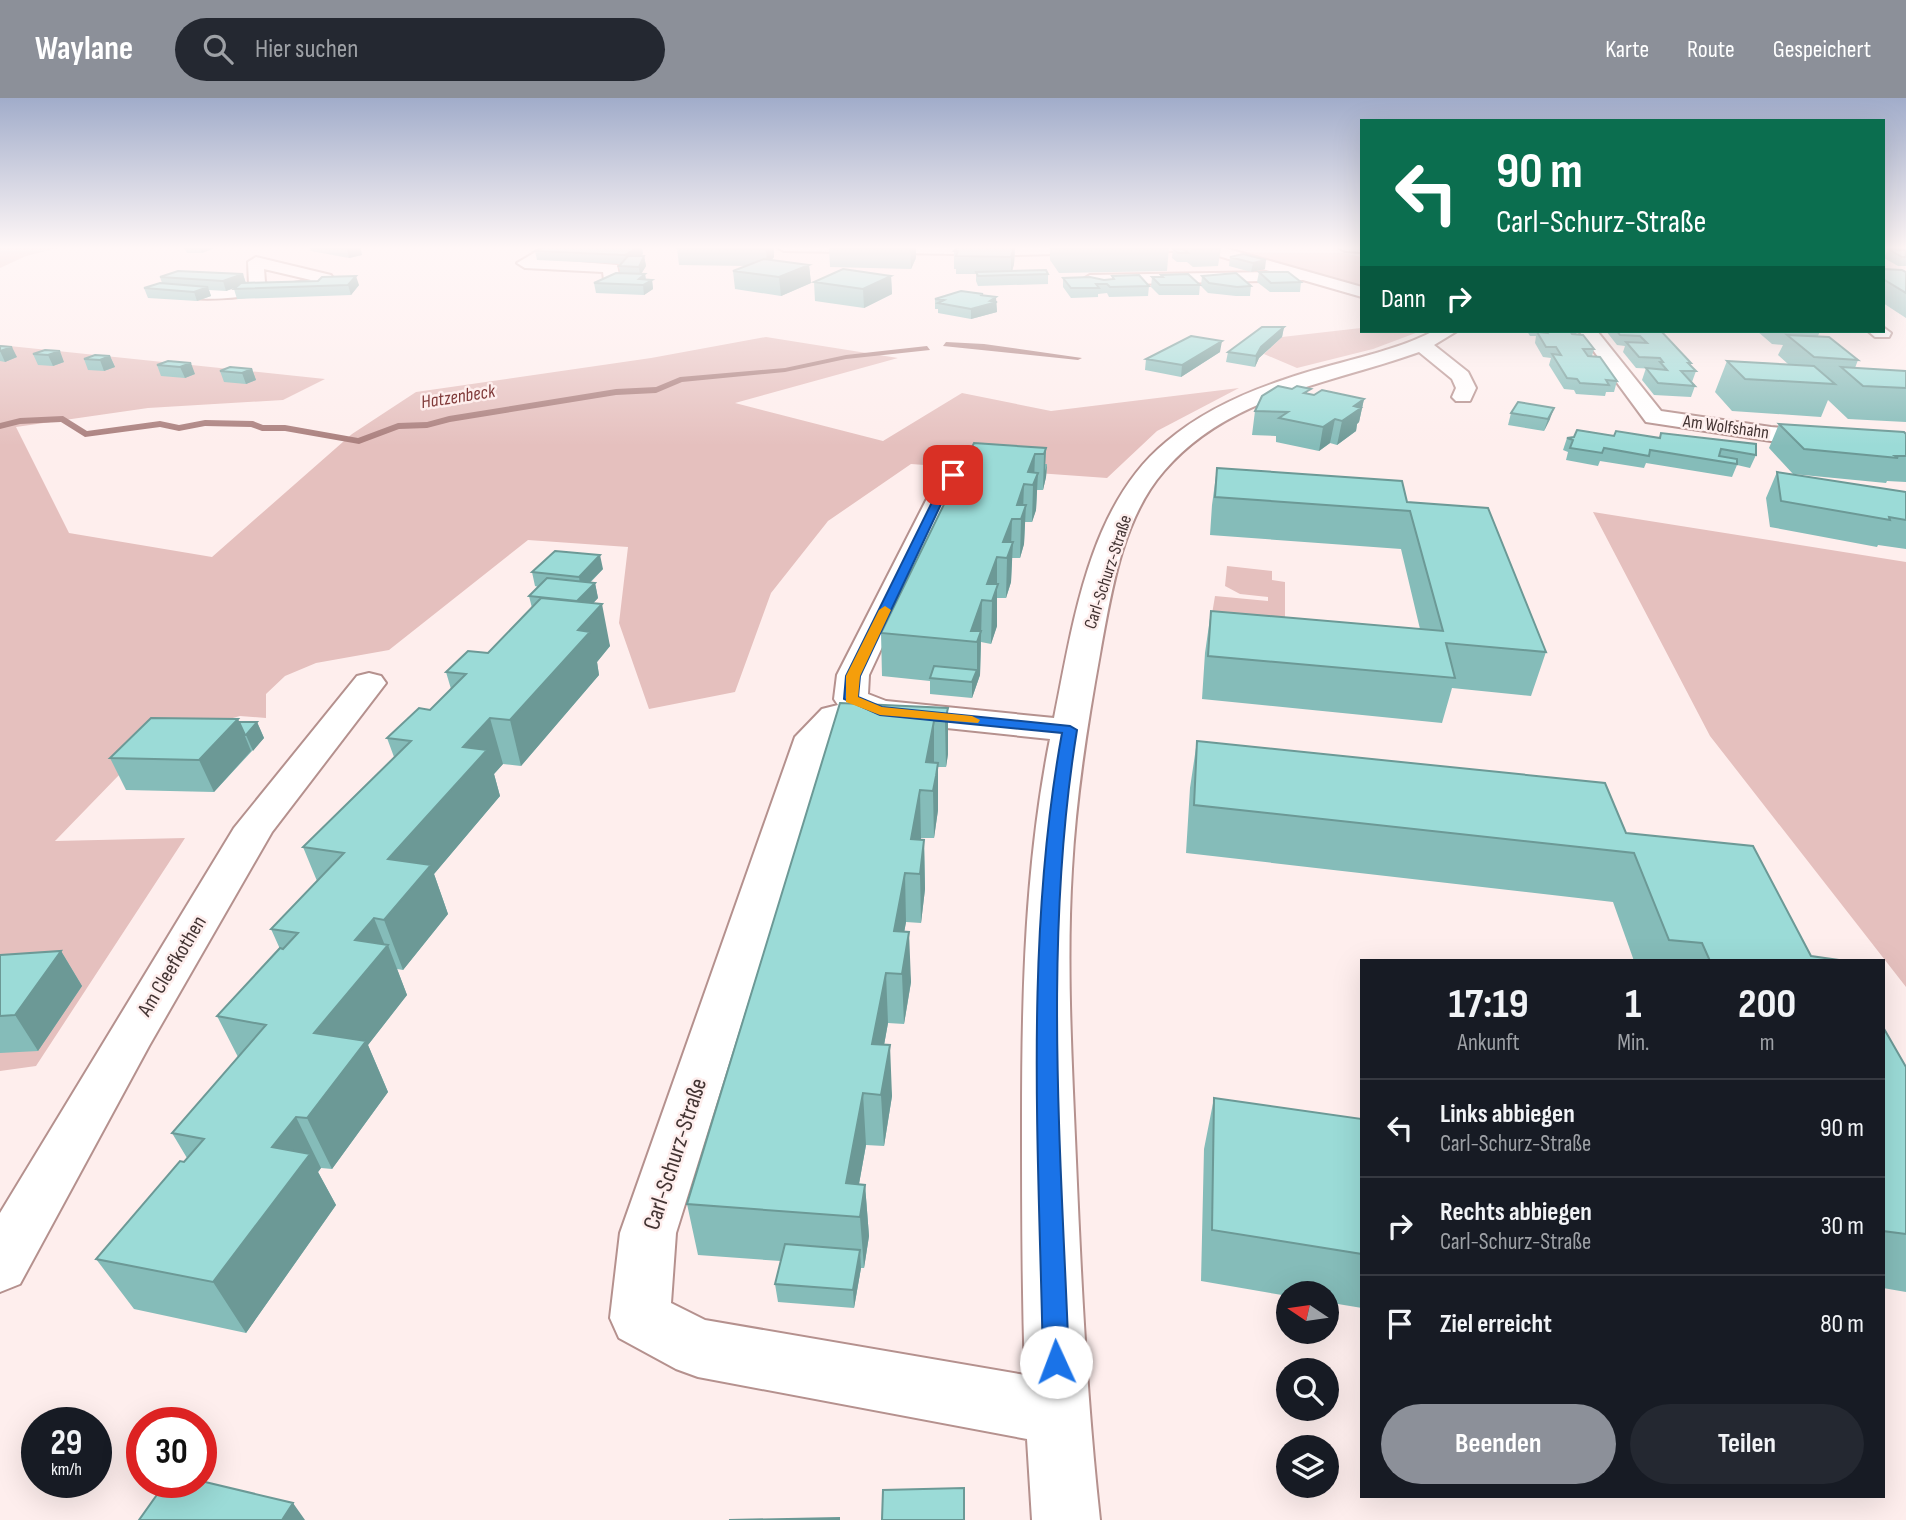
<!DOCTYPE html>
<html lang="de">
<meta charset="utf-8">
<style>
body{margin:0;font-family:"Sofia Sans Condensed",sans-serif;background:#242831;color:#f1f3f6;height:100vh;display:flex;flex-direction:column;font-size:26px;white-space:nowrap}
*{box-sizing:border-box;margin:0}
p{font-size:23px;color:#9ea1a6}
.icon{flex:none;width:38px;height:38px;fill:none;stroke:currentColor;stroke-width:2;stroke-linecap:round;stroke-linejoin:round}
.map{position:relative;flex:1;overflow:hidden}
.side{position:absolute;left:1360px;top:861px;width:525px;height:539px;display:flex;flex-direction:column;background:#171b24;border-radius:0px;box-shadow:0 7px 28px #0002}
.side>*{flex:none}
.top-card{position:absolute;left:1360px;top:21px;width:525px;height:214px;border-radius:0px;box-shadow:0 7px 28px #0002;background:#0b6e4f;color:#fff;overflow:hidden}
.needle{width:46px;rotate:283deg}
.buttons{position:absolute;left:1276px;top:1183px;display:grid;gap:14px}
.buttons a{display:grid;place-items:center;width:63px;height:63px;border-radius:50%;background:#171b24;box-shadow:0 7px 28px #0002;font-size:35px}
.speed{position:absolute;left:21px;top:1309px;display:flex;gap:14px;font-size:35px;font-weight:700;text-align:center}
.speed>*{display:grid;place-content:center;width:91px;height:91px;border-radius:50%;background:#171b24;box-shadow:0 7px 28px #0002;line-height:1}
.speed small{font-size:18px;font-weight:400}
.speed .limit{border:10px solid #d22;background:#fff;color:#111}
.pin{position:absolute;display:grid;place-items:center;width:60px;height:60px;color:#fff;margin:-30px;border-radius:14px;box-shadow:0 4px 10px #0006}
.me{position:absolute;width:77px;margin:-38px;rotate:358deg;stroke-linejoin:round;filter:drop-shadow(0 0 5px #0008)}
.turn{display:flex;align-items:center;gap:24px;height:147px;padding:0 21px;font-size:32px}
.turn .icon{width:91px;height:91px;stroke-width:2.5}
.turn b{display:block;font-size:49px;line-height:60px}
.then{display:flex;align-items:center;height:66px;padding:0 21px;background:#0003;gap:14px;font-size:26px}
.eta{display:flex;justify-content:space-evenly;align-items:center;height:119px;text-align:center}
.eta b{font-size:42px;font-weight:700;line-height:49px}
.cta{display:flex;gap:14px;margin-top:auto;padding:14px 21px}
.cta a{flex:1;height:80px;border-radius:42px;background:#8c9099;color:#fff;font-size:28px;font-weight:700;line-height:80px;text-align:center}
.cta a+a{background:#242831;color:#f1f3f6}
ul{padding:0;list-style:none}
li{display:flex;align-items:center;gap:21px;height:98px;padding:0 21px;border-top:2px solid #363941}
li div{flex:1}
li b{display:block;font-size:26px}
li em{font-style:normal}
header{display:flex;align-items:center;gap:42px;box-sizing:border-box;height:98px;padding:0 35px;background:#8c9099;color:#fff}
header strong{font-size:33px}
nav{display:flex;gap:38px;margin-inline-start:auto;font-size:24px}
.search{width:490px;height:63px;background:#242831;display:flex;align-items:center;gap:18px;box-sizing:border-box;padding:0 24px;border-radius:38px;color:#9ea1a6;font-size:26px}
.map>svg:first-child{display:block}
.green{fill:#e5c0be}
.lines{fill:none;stroke-linecap:round;stroke-linejoin:round}
.stream{fill:#aa7f7d;fill-rule:evenodd}
.street-casing{stroke:#b5918e;stroke-width:4}
.secondary-casing{stroke:#b5918e;stroke-width:4}
.street{fill:#fff;fill-rule:evenodd}
.secondary{fill:#fff;fill-rule:evenodd}
.wall{fill:#85bcb9}
.shaded-wall{fill:#6c9996}
.building{fill:#9bdbd7;stroke:#6c9996;stroke-width:2}
.route{fill:#1a73e8;stroke:#114b97;stroke-width:2}
.slow{fill:#f59e0b}
.labels{text-anchor:middle;dominant-baseline:central;stroke-width:5;stroke-linejoin:round;paint-order:stroke}
.far-street-label{font-size:18px;fill:#423332;stroke:#feeeed}
.far-water-label{font-size:19px;font-style:italic;fill:#803b3a;stroke:#feeeed}
.street-label{font-size:21px;fill:#423332;stroke:#feeeed}
.near-street-label{font-size:24px;fill:#423332;stroke:#feeeed}
</style>
<header>
<strong>Waylane</strong>
<div class="search"><svg class="icon" aria-label="search" viewBox="0 0 24 24"><circle cx="10" cy="10" r="6"/><path d="M15 15l6 6"/></svg>Hier suchen</div>
<nav><a>Karte</a><a>Route</a><a>Gespeichert</a></nav>
</header>
<div class="map">
<svg width="1906" height="1422" viewBox="0 0 1906 1422">
<rect width="100%" height="100%" fill="#feeeed"/>
<!-- green -->
<path class="green" d="M0 149H63L26 158 0 170Z
M1222 154 1343 155 1361 159V189Z
M1361 230 1362 233H1421L1373 251 1297 270 1264 256 1282 239Z
M766 239 898 260 735 305 883 343 962 295 1051 313 1239 290 1157 333 1107 380 911 366 828 423 771 495 735 594 649 611 619 525 628 449 528 442 389 552 316 565 285 578 266 596V620L240 618 153 642 55 743 185 740 36 968 0 973V247L325 281 283 302 148 310 16 329 69 435 212 459 352 336 416 294 651 260Z
M1593 414 1906 464V889L1710 638Z
M1227 468 1272 473V482L1285 484V527L1211 522 1215 498 1268 503V499L1240 496 1225 488Z"/>
<g class="lines">
<!-- stream -->
<path class="stream" d="M946 244 984 246 1082 260 1078 262 943 248Z
M927 248 930 252 846 261 785 274 682 284 656 295 616 297 450 324 427 330 399 331 359 346 285 333H262L251 329 205 328 179 333 160 329 85 339 61 324 20 326 0 331V325L20 320 63 318 87 333 160 323 179 327 205 322 253 323 263 327H285L358 340 398 325 427 324 449 318 616 291 656 289 680 279 785 270 846 257Z"/>
<defs>
<path id="street" d="M544 149H563L544 161 617 167 620 182 612 187 604 182 603 174 525 170 517 165Z
M1196 149H1221L1362 189V199L1303 182 1090 187 1082 182 1090 177 1273 174 1198 152Z
M256 159 331 177 333 180C322 193 282 202 269 192 253 201 178 206 165 192L173 187 223 191 249 187 248 164ZM264 171 311 182 270 189 265 184Z
M1883 229 1891 235 1889 239H1875L1868 233H1883Z
M1434 233H1457L1434 247 1468 274 1476 290 1470 303H1456L1452 299 1456 290 1452 281 1419 254C1330 286 1229 297 1164 373 1122 421 1111 495 1100 556 1087 628 1076 698 1072 771 1066 868 1072 966 1076 1063 1081 1183 1087 1303 1100 1422H1032L1027 1341 698 1279 676 1271 619 1240 610 1220 620 1135 795 639 822 611 838 607 834 601 837 577 938 379 944 372 953 370 1008 374 1017 376 1020 381 1017 386 1008 388 958 386 869 577 868 596 886 603 1054 620C1073 527 1088 408 1166 344 1200 315 1241 296 1283 282 1333 264 1387 257 1434 233ZM880 623 1050 641C1025 767 1022 894 1022 1022 1022 1107 1022 1192 1025 1277L705 1222 671 1205 676 1135 830 642 844 627Z
M1579 233H1597L1661 313 1771 329 1906 339V353L1771 343 1646 324Z
M369 575 381 578 386 585 272 734 149 948 20 1186 0 1194V1115L234 730 357 578Z"/>
<path id="secondary" d="M777 149H1181L1174 153 1014 157 784 153Z
M1338 149H1362V154L1345 153Z"/>
</defs>
<!-- street casing -->
<use href="#street" class="street-casing"/>
<!-- secondary casing -->
<use href="#secondary" class="secondary-casing"/>
<!-- street -->
<use href="#street" class="street"/>
<!-- secondary -->
<use href="#secondary" class="secondary"/>
</g>
<!-- wall -->
<path class="wall" d="M183 149H217L202 155H187Z
M310 149H360L362 157 349 160 311 153Z
M543 149H642L643 156 639 158H644L646 168 641 176H645L646 181 652 182 653 191 644 197 596 195 594 185 620 175 619 168 621 166 537 162 535 153Z
M774 149V159L772 162 809 167 811 185 781 198 735 191 733 173 746 168 679 167 677 150Z
M829 149H916V160L911 171 830 169Z
M1015 149 1014 166 1012 173 1048 176V186L978 188 976 183V176H956V171H954V153Z
M1050 149H1169L1167 173 1059 175 1050 162Z
M1184 149H1219L1221 150 1218 168 1193 169 1187 164H1177L1172 160 1173 151H1183Z
M1888 151 1906 152V168H1898L1884 160Z
M1243 156 1265 171 1251 174 1229 168 1230 159Z
M1883 171 1906 174V220L1883 205Z
M1259 174 1301 184 1300 194H1270L1257 184Z
M243 176 246 185 359 187 351 197 237 201 234 191 236 189 226 193 209 192 211 198 197 203 148 200 144 190 162 185 160 179Z
M1161 177 1200 187 1199 197H1159L1151 189 1152 179H1161Z
M891 178 892 196 864 210 815 203 814 184Z
M1112 178 1149 188 1148 198 1109 199 1107 195 1098 196V199L1071 200 1063 189V180L1112 182Z
M1202 178 1251 188 1250 198H1236L1208 195 1201 188Z
M983 198 996 204 997 214 971 221 938 215V211H935V201Z
M1284 229 1282 239 1259 260 1255 269 1226 264 1228 254Z
M1527 233H1577L1576 236 1594 251 1592 258 1617 283 1614 294H1606L1605 298 1576 296 1574 292 1564 291 1549 267 1551 260 1543 259 1535 245 1536 238H1530Z
M1606 233H1661L1691 265 1690 267 1696 273 1692 284 1695 288 1691 299 1654 297 1642 282 1646 270 1656 271 1636 270 1623 254 1625 248 1617 247Z
M1757 233H1820L1818 238 1858 262 1855 270 1906 273V324L1848 321 1828 302 1821 319 1732 313 1715 294 1727 263 1788 266 1778 257 1783 247 1772 246Z
M0 248 17 259 5 264 0 263Z
M45 252 64 264 53 268 38 267 33 256Z
M1220 254 1181 279 1145 272 1146 261Z
M110 258 115 269 104 273 88 272 84 261Z
M168 263 195 276 185 280 161 278 157 267Z
M252 271 256 282 246 286 224 284 220 273Z
M1310 297 1364 301 1359 324 1357 326 1356 333 1337 347 1330 345 1319 353 1276 344V338L1252 337 1255 313Z
M1511 315 1550 321 1544 333 1508 327Z
M1779 326 1906 336V384L1887 383 1886 385 1793 376 1769 350Z
M1616 333 1756 357 1750 370 1737 367 1732 379 1646 365 1644 370 1600 363 1598 368 1566 362 1568 354 1563 352 1567 340 1614 338Z
M974 345 1046 350 1045 366H1047L1046 379 1043 392H1037L1036 412 1032 424H1025L1024 446 1020 460H1012L1011 484 1006 500H997V528L991 546 981 544V546L980 577 972 600 930 596V583L882 578 881 535Z
M1217 370 1407 404 1546 554 1531 598 1452 590 1442 625 1202 601 1205 555 1211 513 1420 531 1401 451 1210 437 1212 407Z
M1777 374 1906 394V451L1878 447 1877 449 1770 429 1766 400Z
M603 471 590 485H595L598 500 593 505 610 548 597 564 599 577 521 668 503 666 494 676 500 698 434 776 448 816 403 872 397 871 407 897 368 947 388 994 332 1071 321 1070 318 1074 336 1107 246 1235 134 1211 96 1161 187 1060 172 1035 238 959 217 918 280 851 271 831 317 783 303 749 394 659 387 640 430 612 451 591 446 574 488 555 532 510 529 498 538 489 535 488 532 474Z
M840 605 948 610V656L946 669H938V712L934 740H921V742H924L925 791 921 825 906 824 904 834 911 884 904 926 888 925 884 947 892 998 884 1048 866 1047 859 1086 865 1087 869 1138 864 1170H861L854 1210 778 1204 775 1186 781 1163 698 1157 687 1106Z
M238 621 239 624H257L264 640 214 694 126 692 110 660Z
M1197 643 1626 735 1811 858 1846 863H1634L1613 804 1186 755 1190 690Z
M61 853 82 888 38 953 0 955V857Z
M1883 929 1906 969V1194L1883 1190Z
M1214 1000 1362 1021V1210L1326 1204V1195H1288V1198L1201 1183 1204 1051Z"/>
<!-- shaded-wall -->
<path class="shaded-wall" d="M200 149H217L202 155Z
M354 149H360L362 157 349 160 347 151Z
M638 149H642L643 156 627 166 625 157Z
M767 149H774V159L767 168 766 151Z
M910 149H916V160L911 171Z
M1015 149 1014 166 1011 177V159Z
M644 158 646 168 640 178 639 169Z
M1266 162 1265 171 1251 174 1253 165Z
M809 167 811 185 781 198 779 179Z
M243 176 246 186 226 193 223 183Z
M645 176 646 185 652 182 653 191 644 197 643 187 639 181Z
M356 178 359 187 351 197 348 187Z
M891 178 892 196 864 210 863 191Z
M208 189 211 198 197 203 194 194Z
M996 199 997 214 971 221V211Z
M1284 229 1282 239 1259 260 1255 269 1256 258 1261 249Z
M1222 243 1220 254 1181 279 1182 267Z
M12 249 17 259 5 264 0 253Z
M60 253 64 264 53 268 48 257Z
M110 258 115 269 104 273 100 262Z
M191 265 195 276 185 280 180 269Z
M252 271 256 282 246 286 242 275Z
M1364 301 1359 324 1357 326 1356 333 1337 347 1342 323 1354 308Z
M1554 310 1550 321 1544 333 1548 321Z
M1335 321 1330 345 1319 353 1323 329Z
M1046 350 1045 373 1047 366 1046 379 1043 392 1044 356Z
M1035 356 1034 385 1038 375 1036 412 1032 424 1033 387 1028 374Z
M1024 386 1023 415 1026 407 1024 446 1020 460 1021 421 1017 407Z
M1012 421 1011 450 1013 444 1011 484 1006 500 1007 460 1003 444Z
M600 457 603 471 581 493 579 479Z
M997 459V528L991 546 992 503 987 486Z
M595 485 598 500 581 518 577 503Z
M982 502 980 577 972 600V584L977 572V544L971 533Z
M602 506 610 548 597 564 599 577 521 668 510 622 578 532Z
M948 610V656L946 669 945 623Z
M490 620 503 666 494 676 500 698 434 776 448 816 403 872 384 822 388 761 463 649Z
M238 621 251 653 214 694 199 662Z
M934 623V668L926 664Z
M257 624 264 640 253 653 246 637Z
M938 665V712L934 740 933 693Z
M920 692 921 740 915 776 911 741Z
M924 742 925 791 921 825 920 776Z
M905 775 906 824 897 875 894 833Z
M374 820 386 850 388 847 407 897 368 947 388 994 332 1071 307 1020 314 935 355 842Z
M909 834 911 884 904 926 902 876Z
M61 853 82 888 38 953 15 917Z
M886 875 888 925 875 997 872 946Z
M890 947 892 998 884 1048 881 997Z
M863 995 866 1047 853 1119 846 1085Z
M296 1019 321 1070 318 1074 336 1107 246 1235 213 1184 272 1049Z
M865 1087 869 1138 864 1170 860 1119Z
M860 1152 861 1170 854 1210 853 1192Z
M293 1405 305 1422H282Z"/>
<!-- building -->
<path class="building" d="M543 149H638L625 157 535 153Z
M767 149 766 151 677 150V149Z
M958 149H1014L1011 159 956 158 958 153H954Z
M1192 149H1219L1221 150 1194 151Z
M1173 151H1183L1188 155H1178Z
M1888 151 1906 152V159H1902Z
M1243 156 1266 162 1253 165 1230 159Z
M628 158H644L639 169 619 168Z
M764 161 809 167 779 179 733 173Z
M843 171 891 178 863 191 814 184Z
M1883 171 1902 172 1906 174V195L1883 181Z
M1046 172 1048 176 978 178 976 174Z
M178 173 243 176 223 183 160 179Z
M1259 174H1288L1301 184 1271 185Z
M616 175 645 176 639 181 652 182 643 187 594 185Z
M1236 175 1251 188 1237 189 1209 185 1202 178Z
M1188 176 1200 187H1160L1152 179H1163L1161 177Z
M1139 177 1149 188 1110 189 1107 186H1096L1099 190H1071L1063 180 1090 179 1104 182 1114 181 1112 178Z
M356 178 348 187 234 191 241 185 318 183 322 179Z
M160 185 208 189 194 194 144 190Z
M961 193 983 196 980 197 996 199 990 203 997 204 971 211 938 205 944 202 935 201Z
M1262 229H1284L1261 249 1256 258 1228 254Z
M1545 233H1570L1572 236 1583 237 1594 251H1583L1588 258 1600 259 1617 283 1606 282 1609 287 1580 285 1577 281 1567 280 1552 256 1561 257 1556 249H1546L1537 234 1547 235Z
M1617 233H1661L1691 265H1688L1696 273H1681L1695 288 1658 285 1646 270 1667 272 1660 264H1663L1660 260 1639 259 1626 244 1647 245 1640 238 1620 237Z
M1787 237 1829 239 1858 262 1814 259Z
M1191 238 1222 243 1182 267 1146 261Z
M0 248 12 249 0 253Z
M45 252 60 253 48 257 33 256Z
M95 257 110 258 100 262 84 261Z
M168 263 191 265 180 269 157 267Z
M1727 263 1814 268 1835 286 1745 281Z
M230 269 252 271 242 275 220 273Z
M1841 269 1906 273V290L1863 288Z
M1278 288 1292 291 1297 288 1311 291 1304 295 1314 297 1322 292 1364 301 1354 308 1361 310 1342 323 1335 321 1323 329 1279 320 1288 314 1255 313 1262 298Z
M1518 304 1554 310 1548 321 1511 315Z
M1779 326 1904 334 1906 336V358H1895L1898 360 1804 351Z
M1577 332 1614 338 1616 333 1660 340 1661 335 1756 346V357L1721 351 1719 358 1737 361V366L1650 352 1649 358 1604 350 1602 355 1570 350 1573 342 1567 340 1574 339Z
M974 345 1046 350 1044 356H1035L1028 374 1038 375 1033 387 1024 386 1017 407H1026L1021 421H1012L1003 444H1013L1007 460 997 459 987 486H998L992 503 982 502 971 533H981L977 544 881 535Z
M1217 370 1402 383 1407 404 1488 410 1546 554 1446 545 1455 580 1208 558 1211 513 1443 533 1410 413 1215 399Z
M1777 374 1906 394V422L1889 419 1890 422 1781 403Z
M555 453 600 457 579 479 532 474Z
M547 480 595 485 577 503 529 498Z
M541 500 602 506 578 532 590 534 510 622 490 620 463 649 487 652 388 761 431 767 384 822 374 820 355 842 388 847 314 935 366 943 307 1020 296 1019 272 1049 310 1056 213 1184 96 1161 180 1063 184 1064 204 1041 172 1035 266 927 217 918 280 850 283 851 298 835 271 831 344 755 303 749 411 643 387 640 419 610 430 612 466 576 446 574 468 553 488 555Z
M934 568 977 572 972 584 930 580Z
M840 605 948 610 945 623H934L926 664 938 665 936 678 933 693 920 692 911 741 924 742 920 776 905 775 894 833 909 834 902 876 886 875 872 946 890 947 881 997 863 995 846 1085 865 1087 860 1119 687 1106Z
M151 620 238 621 199 662 110 660Z
M239 624H257L246 637H245Z
M1197 643 1605 685 1626 735 1753 748 1811 858 1846 863H1710L1702 845 1669 842 1634 755 1194 707Z
M61 853 15 917 0 918V857Z
M1883 929 1906 969V1136L1883 1133Z
M1214 1000 1362 1021V1156L1212 1132Z
M785 1146 860 1152 853 1192 775 1186Z
M201 1383 293 1405 282 1422H139L166 1384H201Z
M964 1390V1422H882L883 1392Z
M839 1420V1422H729Z"/>
<!-- sky -->
<linearGradient id="sky" x2="0" y2="1"><stop stop-color="#a1acca"/><stop offset="0.43" stop-color="#fff7f7"/><stop offset="1" stop-color="#fff7f7" stop-opacity="0"/></linearGradient>
<rect width="1906" height="348" fill="url(#sky)"/>
<!-- route -->
<path class="route" d="M949 375 958 377 951 385 860 578 858 599 882 609 1070 628 1077 632C1043 841 1061 1053 1069 1264L1065 1273 1056 1276 1047 1273 1043 1264C1039 1055 1024 843 1062 635L880 617 844 601 846 578 942 384Z"/>
<!-- slow -->
<path class="slow" d="M885 508 891 512 860 578 858 599 882 609 972 618 980 622 978 625 880 617 846 604V578L879 512Z"/>
<g class="labels">
<!-- far-street labels -->
<g class="far-street-label">
<text transform="translate(1726 329) rotate(8)">Am Wolfshahn</text>
<text transform="translate(1108 474) rotate(-72)">Carl-Schurz-Straße</text>
</g>
<!-- far-water labels -->
<g class="far-water-label">
<text transform="translate(458 299) rotate(-9)">Hatzenbeck</text>
</g>
<!-- street labels -->
<g class="street-label">
<text transform="translate(172 868) rotate(-59)">Am Cleefkothen</text>
</g>
<!-- near-street labels -->
<g class="near-street-label">
<text transform="translate(675 1056) rotate(-72)">Carl-Schurz-Straße</text>
</g>
</g>
</svg>
<div class="buttons">
<a><svg class="needle" viewBox="-14 -14 28 28"><path d="M0-13l5 13h-10z" fill="#e53935"/><path d="M0 13l5-13h-10z" fill="#9ea1a6"/></svg></a>
<a><svg class="icon" aria-label="search" viewBox="0 0 24 24"><circle cx="10" cy="10" r="6"/><path d="M15 15l6 6"/></svg></a>
<a><svg class="icon" aria-label="layers" viewBox="0 0 24 24"><path d="M12 4l9 5-9 5-9-5zM3 14l9 5 9-5"/></svg></a>
</div>
<div class="speed"><div>29<small>km/h</small></div><div class="limit">30</div></div>
<div class="pin" style="left:953px;top:377px;background:#d93025"><svg class="icon" aria-label="arrive" viewBox="0 0 24 24"><path d="M6 21V4h12l-3 4 3 4H6"/></svg></div>
<svg class="me" style="left:1056px;top:1264px" viewBox="-20 -20 40 40"><circle r="19" fill="#fff"/><path d="M0-13L10 11 0 6-10 11z" fill="#1a73e8"/></svg>
<div class="top-card">
<div class="turn"><svg class="icon" aria-label="left" viewBox="0 0 24 24"><path d="M17 20v-9H6M10 6l-5 5 5 5"/></svg><div><b>90 m</b>Carl-Schurz-Straße</div></div>
<div class="then">Dann<svg class="icon" aria-label="right" viewBox="0 0 24 24"><path d="M7 20v-9h11M14 6l5 5-5 5"/></svg></div>
</div>
<section class="side">
<div class="eta">
<div><b>17:19</b><p>Ankunft</p></div>
<div><b>1</b><p>Min.</p></div>
<div><b>200</b><p>m</p></div>
</div>
<ul>
<li><svg class="icon" aria-label="left" viewBox="0 0 24 24"><path d="M17 20v-9H6M10 6l-5 5 5 5"/></svg><div><b>Links abbiegen</b><p>Carl-Schurz-Straße</p></div><em>90 m</em></li>
<li><svg class="icon" aria-label="right" viewBox="0 0 24 24"><path d="M7 20v-9h11M14 6l5 5-5 5"/></svg><div><b>Rechts abbiegen</b><p>Carl-Schurz-Straße</p></div><em>30 m</em></li>
<li><svg class="icon" aria-label="arrive" viewBox="0 0 24 24"><path d="M6 21V4h12l-3 4 3 4H6"/></svg><div><b>Ziel erreicht</b></div><em>80 m</em></li>
</ul>
<div class="cta"><a>Beenden</a><a>Teilen</a></div>
</section>
</div>
